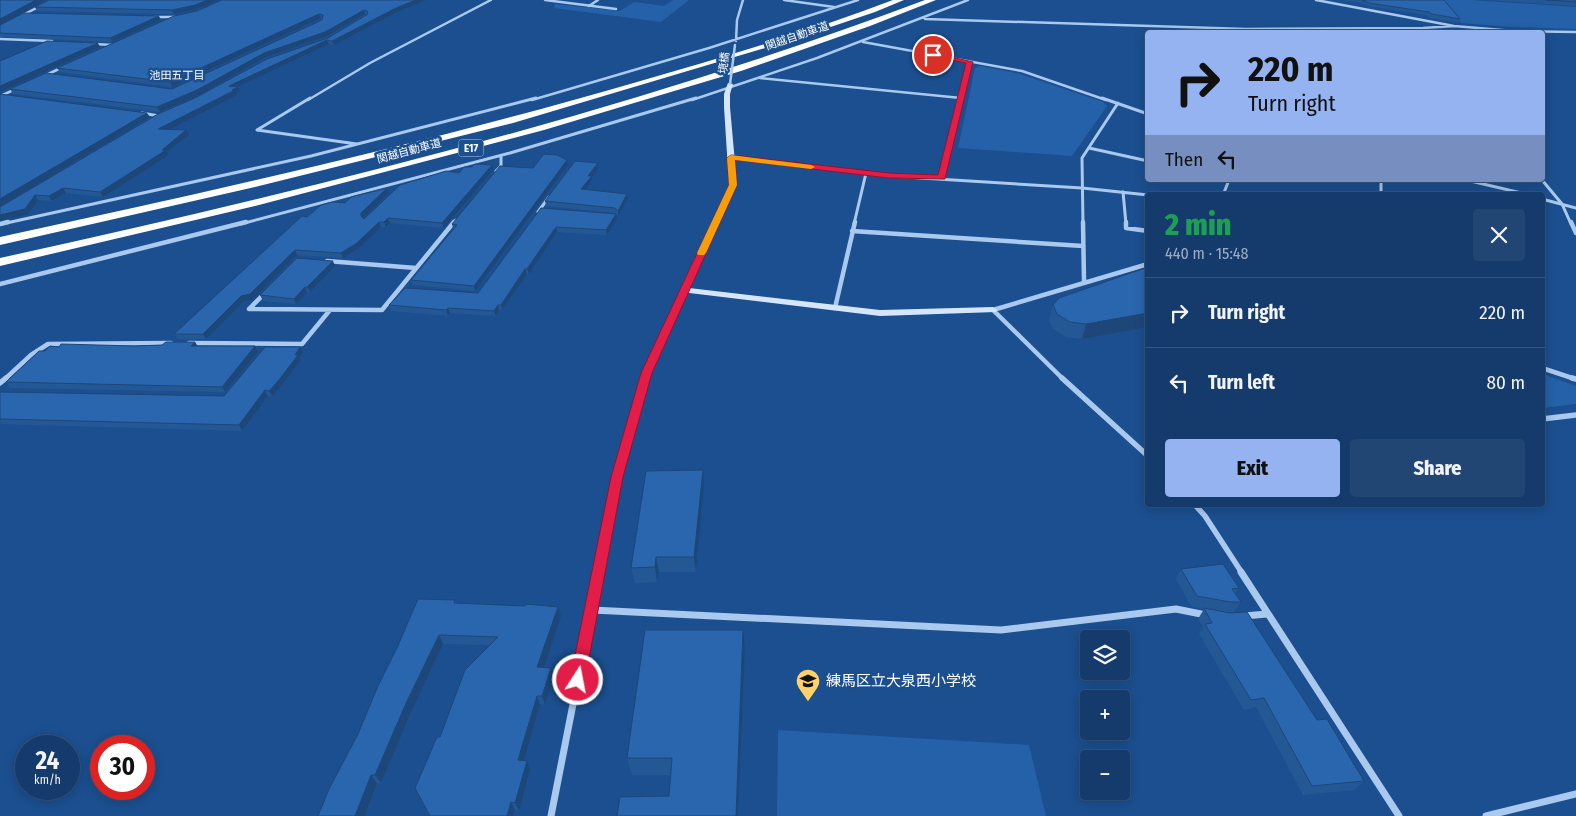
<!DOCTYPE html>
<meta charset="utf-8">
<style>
body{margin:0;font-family:"Fira Sans Condensed","Noto Sans JP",sans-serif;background:#214673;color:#f1f3f6;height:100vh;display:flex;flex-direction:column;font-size:19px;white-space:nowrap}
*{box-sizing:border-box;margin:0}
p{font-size:16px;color:#9dadc1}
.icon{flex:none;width:28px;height:28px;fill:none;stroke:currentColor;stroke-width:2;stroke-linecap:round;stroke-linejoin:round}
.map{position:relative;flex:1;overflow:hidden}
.side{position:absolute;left:1145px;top:192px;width:400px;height:315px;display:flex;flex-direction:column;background:#143b6b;border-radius:5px;box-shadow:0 2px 12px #0003,0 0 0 1px #33557e}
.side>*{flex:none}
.banner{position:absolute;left:1145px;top:30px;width:400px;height:152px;border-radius:5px;box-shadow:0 2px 12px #0003,0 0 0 1px #33557e;background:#95b2f1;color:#111;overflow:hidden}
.buttons{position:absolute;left:1080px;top:630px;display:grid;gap:10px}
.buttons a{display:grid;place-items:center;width:50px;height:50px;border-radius:5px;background:#143b6b;box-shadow:0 2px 12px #0003,0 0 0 1px #33557e;font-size:25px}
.speed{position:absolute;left:15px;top:735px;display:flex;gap:10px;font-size:25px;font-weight:700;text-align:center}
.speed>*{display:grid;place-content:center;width:65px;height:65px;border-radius:50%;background:#143b6b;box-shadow:0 2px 12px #0003,0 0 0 1px #33557e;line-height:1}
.speed small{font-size:12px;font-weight:400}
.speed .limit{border:8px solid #d22;background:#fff;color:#111}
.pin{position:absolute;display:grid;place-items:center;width:42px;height:42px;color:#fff;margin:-21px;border:2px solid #fff;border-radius:50%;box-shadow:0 1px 5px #0007}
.me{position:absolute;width:55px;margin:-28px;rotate:11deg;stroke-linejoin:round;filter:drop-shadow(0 0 4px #0008)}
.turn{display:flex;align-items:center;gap:18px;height:105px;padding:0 20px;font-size:22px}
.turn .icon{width:65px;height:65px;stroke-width:2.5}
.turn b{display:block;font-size:35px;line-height:42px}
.then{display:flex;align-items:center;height:48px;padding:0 20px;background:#0003;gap:10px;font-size:19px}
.round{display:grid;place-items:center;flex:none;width:52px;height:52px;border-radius:5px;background:#214673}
.headline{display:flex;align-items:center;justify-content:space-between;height:85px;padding:0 20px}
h1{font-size:30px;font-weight:800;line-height:38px;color:#1e9e55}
.primary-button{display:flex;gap:10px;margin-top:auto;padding:10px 20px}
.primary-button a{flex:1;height:58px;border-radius:5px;background:#95b2f1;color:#111;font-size:20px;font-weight:800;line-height:58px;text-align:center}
.primary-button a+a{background:#214673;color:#f1f3f6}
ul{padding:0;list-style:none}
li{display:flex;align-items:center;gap:15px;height:70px;padding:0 20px;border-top:1px solid #33557e}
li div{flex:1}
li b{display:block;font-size:19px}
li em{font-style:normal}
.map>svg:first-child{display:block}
.green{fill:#2461a8}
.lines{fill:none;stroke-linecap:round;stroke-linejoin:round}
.street-far4{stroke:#a9c9ee;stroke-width:2.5}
.street-far3{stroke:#a9c9ee;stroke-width:3}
.street-far2{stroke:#a9c9ee;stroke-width:4.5}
.street-far1{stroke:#a9c9ee;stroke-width:5.5}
.street{stroke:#a9c9ee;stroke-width:7}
.secondary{fill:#d6e6fa;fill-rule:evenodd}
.highway{fill:#fff;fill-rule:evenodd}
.street-bridge{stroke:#a9c9ee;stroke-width:2.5}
.wall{fill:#245895}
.shaded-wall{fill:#1d4779}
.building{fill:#2a66ad;stroke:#1d4779}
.route{fill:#e11d48;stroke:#92132f}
.slow{fill:#f59e0b}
.labels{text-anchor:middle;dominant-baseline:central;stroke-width:5;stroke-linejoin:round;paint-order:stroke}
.far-street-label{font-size:11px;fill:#fff;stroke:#1b4f8f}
.far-neighbourhood-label{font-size:11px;fill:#fff;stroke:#1b4f8f}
.shield{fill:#1b4f8f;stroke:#bbcadd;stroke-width:1}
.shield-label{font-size:11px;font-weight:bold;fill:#fff}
.near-poi-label{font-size:15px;fill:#fff;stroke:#1b4f8f;text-anchor:start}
</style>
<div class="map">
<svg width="1576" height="816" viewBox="0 0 1576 816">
<rect width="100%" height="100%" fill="#1b4f8f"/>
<!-- green -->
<path class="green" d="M673 0H689L661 22 554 8 555 4 620 11 634 2 664 6Z
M1442 0H1470L1576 7V29L1509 27 1461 23Z
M980 66 1020 74 1103 102 1107 106 1072 156 958 148 975 68Z
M1543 374 1576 386V404L1543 408Z
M778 730 1029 745 1046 816H777Z"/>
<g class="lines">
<!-- street-far4 -->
<path class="street-far4" d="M545 0 616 9
M784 0 834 7
M1316 0 1454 26 1514 31 1576 32
M589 6 598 0
M21 16 52 0
M154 17H175
M925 19 1246 29 1423 28 1454 26
M0 39 52 41
M736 41 737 20 743 0
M863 42 1022 71 1106 100
M93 44 114 45
M44 76 63 67
M760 78 961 98
M0 96 16 89
M308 100 370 63 491 0
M532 100 709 48 858 0
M692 100 817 58 968 0
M960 100 969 62"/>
<!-- street-far3 -->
<path class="street-far3" d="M310 98 257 130 357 144
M1102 98 1148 114
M142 113 159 116
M1089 148 1148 161
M731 158 889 176 1082 188 1148 195
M496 171 501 166V156
M942 178 961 98
M1381 180V195
M1466 180 1530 195
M1542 180 1562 204 1571 224
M1123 192 1126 224
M1223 195 1229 180
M1542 199 1576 208
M538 212 549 197
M2 224 311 156 536 98
M241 224 510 153 696 98
M453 224 456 220
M854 224 866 173
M1083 224 1082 158 1118 103"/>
<!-- street-far2 -->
<path class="street-far2" d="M1083 222 1084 281
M1126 222V228L1148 231
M1571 222 1576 233
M0 224 8 222
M852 231 1083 246
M327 261 416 268
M0 284 246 222
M835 308 855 222
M249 309 382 310 454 222
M249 309 265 293
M189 343 302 344 330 310
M1542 368 1575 379
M5 379 31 355 48 344 171 343
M644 379 663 334 682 300 684 290
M1063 379 993 310 1148 264"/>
<!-- street-far1 -->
<path class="street-far1" d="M1062 378 1148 456
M1572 378 1576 379
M0 383 6 378
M1542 419 1576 415
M1195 505 1205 516 1242 573
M598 573 617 477 645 378"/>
<!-- street -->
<path class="street" d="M1241 572 1399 816
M592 610 1001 630 1176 609 1206 615
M1244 616 1267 614
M551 816 599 572
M1486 816 1576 794"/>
<!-- secondary -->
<path class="secondary" d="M728 83 733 84 730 94V107L737 185 689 288 880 310 993 307 997 310 996 312 880 316 681 292 680 290 729 185 724 107V94Z"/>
<!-- highway -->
<path class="highway" d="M893 0H904L875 12 792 40 513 123 255 187 0 245V237C213 191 427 143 637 82 723 57 809 32 893 0Z
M925 0H936L870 26 741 71 544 130 259 205 0 266V258C313 189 625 113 925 0Z"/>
<!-- street-bridge -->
<path class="street-bridge" d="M730 84 735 45"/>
</g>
<!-- wall -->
<path class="wall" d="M49 0H220L197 9 174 14 37 11 35 7Z
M222 0 397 12 334 45 329 44 238 87 240 92 236 93 237 95 169 130 189 135 167 152 169 155 103 197 66 193 52 201 38 200 29 214 0 207 195 98 328 38 366 14H365L327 36 266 57 199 95 160 112 13 94 10 89H172L322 20V19L321 18 172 87 60 72 57 68Z
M1344 0H1444L1460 19 1458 23 1430 18 1427 15 1367 6 1357 2 1345 1Z
M1489 0H1576V6Z
M161 20 112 42 0 37V25Z
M567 160 568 165 475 291 413 285 411 280 453 229 452 224 533 168Z
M598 163V168L592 177V181L586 190 627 194 628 199 618 216 615 213 546 206 545 201Z
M493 170 444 228 390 223 386 227H381L359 248 343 258 297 255 253 300 244 301 206 339H178L174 334 307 217 345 203 389 193 363 218 364 219 459 173Z
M541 208 616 214 617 219 607 235 557 232 529 274H527L502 310H499L496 316 450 313 448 316 391 311 389 305 478 293Z
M335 266 310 292H307L296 304 263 301 260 295Z
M1148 267 1082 339 1066 337 1053 329 1049 320 1053 305Z
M195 342 197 346 258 352 225 392 10 388 6 382 45 351 135 346 162 345Z
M303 352 299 357 301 360 281 386 272 396H268L242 431 0 424V392L224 396Z
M703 470 704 486 696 572H659L657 582 635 583 631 568Z
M1181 569 1239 588 1235 593 1241 602 1234 612H1226L1317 720 1364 781 1354 790 1303 795 1256 707 1244 710 1199 634 1203 627 1198 619 1204 609 1191 606 1176 579Z
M455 600 457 603 561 616 543 668H551L554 677 545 705 540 704 524 760 527 761 530 769 519 811 515 810 513 816H430L440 737 489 645 443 644 412 710 381 783H377L365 816H318Z
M743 630 745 649 738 816H617L669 796 671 775H632L627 758Z"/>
<!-- shaded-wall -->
<path class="shaded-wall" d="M36 0H46L0 25V19Z
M208 0H220L197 9 174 14 172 10Z
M416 0H426L397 12 334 45 332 41 396 8Z
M364 10 365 14 327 36 266 57 199 95 160 112 157 107 264 53Z
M319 14 321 18 172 87 170 82Z
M159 16 161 20 112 42 110 38Z
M327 40 329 44 231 90 229 86Z
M98 43 100 47 0 92V86Z
M238 87 240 92 236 93 237 95 161 134 158 129Z
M147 113 150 117 0 206V199Z
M186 130 189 135 167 152 169 155 103 197 100 192 162 150Z
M567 160 568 165 475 291 474 286Z
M598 163V168L592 177V181L582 194 581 189 588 176Z
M492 165 493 170 444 228 442 223Z
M63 188 66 193 52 201 49 196Z
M387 188 389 193 363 218 361 216V213Z
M627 194 628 199 618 216V211Z
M35 195 38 200 29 214 0 221V215Z
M616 214 617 219 607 235 606 230Z
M388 218 390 223 386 227 384 222Z
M379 222 381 227 359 248 343 258 341 253Z
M556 227 557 232 529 274 527 269Z
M295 250 297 255 253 300 244 301 206 339 203 334 241 296Z
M333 261 335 266 310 292 307 287Z
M525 269 527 274 502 310 501 305Z
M305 287 307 292 296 304 294 299Z
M498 305 499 310 496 316 494 311Z
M448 308 450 313 448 316 446 310Z
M1148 313V327L1082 339 1086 324Z
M195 342 198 347 191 346Z
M255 346 258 352 225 392 222 387Z
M300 347 303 352 299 357 301 360 281 386 272 396 269 391Z
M265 390 268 396 242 431 239 425Z
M703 470 704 486 696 572 694 557Z
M656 557 659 572 657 582 655 567Z
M558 607 561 616 541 676 537 667Z
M743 630 745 649 738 816H736Z
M439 635 443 644 412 710 381 783 375 775 407 701Z
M551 668 554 677 545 705 542 696Z
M537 696 540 704 522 768 518 760Z
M527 761 530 769 519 811 515 803Z
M371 775 377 783 365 816H355Z
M511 802 515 810 513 816H507Z"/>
<!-- building -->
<path class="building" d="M0 0H36L0 19Z
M49 0H208L195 5 172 10 35 7Z
M222 0H416L396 8 332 41 327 40 229 86 238 87 232 90H235L158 129 186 130 162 150H166L100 192 63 188 49 196 35 195 25 209 0 215V207L158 114 195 98 267 59 328 38 368 14 367 11 364 10 325 32 264 53 197 90 157 107 10 89 46 73 172 89 322 20 323 15 319 14 170 82 57 68 174 16 197 11Z
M1362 0H1444L1460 19 1432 14 1429 12 1369 3Z
M1546 0H1576V2Z
M24 13 159 16 110 38 0 33V25Z
M47 41 98 43 0 86V61Z
M0 94 147 113 0 199Z
M544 154 557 155 567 160 474 286 411 280 457 225 452 224 500 166 533 168Z
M575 161 598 163 588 176H592L581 189 627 194 618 211 615 208 545 201Z
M475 164 492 165 442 223 388 218 384 222H379L357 243 341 253 295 250 250 294 241 296 203 334H174L302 216 307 217 321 205 333 202 345 203 351 197 387 188 361 213V216L364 219 400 185 446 171 459 173 464 167H472Z
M541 208 616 214 606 230 556 227 527 269H525L501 305H498L494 311 448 308 446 310 389 305 405 288 478 293Z
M297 258 333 261 307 287H305L294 299 260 295Z
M1148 267V313L1086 324 1070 322 1057 314 1053 305 1059 298Z
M166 342H195L191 346H255L222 387 6 382 39 351H45L50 346 59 347 61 344 135 346 162 345Z
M265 347H300L295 355H298L279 380 269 391 265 390 239 425 0 419V392L224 396Z
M703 470 694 557H656L655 567 631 568 646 471Z
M1223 564 1239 588 1232 589 1241 602H1230L1197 596 1181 569Z
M418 599 455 600 454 603 525 606 526 604 558 607 537 667 551 668 542 696H537L518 760 527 761 515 803 511 802 507 816H430L415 788 437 737H440L465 670 498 637 439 635 407 701 375 775H371L355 816H318L329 789 358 734 378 686 397 648Z
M1204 608 1230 613 1247 612 1317 720 1327 719 1364 781 1312 786 1264 698 1251 700 1205 624 1212 623Z
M645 630H743L736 816H617L620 797 669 796 672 758H627Z"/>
<!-- route -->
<path class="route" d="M933 53 973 62 945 179 889 178 735 160 737 185 652 373 623 477 585 680 583 685 578 687 572 685 570 680 611 477 641 373 729 185 727 158 731 155 889 173 938 175 966 63 931 56V54Z"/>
<!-- slow -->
<path class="slow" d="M731 155 811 165 815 167 811 169 735 160 737 185 706 253 704 255H698L697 253 729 185 727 158Z"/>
<!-- icons -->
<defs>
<symbol id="school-pin" viewBox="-11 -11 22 30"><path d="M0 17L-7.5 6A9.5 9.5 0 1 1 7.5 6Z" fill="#ffd166" stroke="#1b4f8f"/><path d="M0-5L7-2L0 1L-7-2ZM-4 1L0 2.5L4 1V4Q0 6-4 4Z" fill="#111"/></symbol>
</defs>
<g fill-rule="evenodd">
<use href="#school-pin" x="794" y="667" width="28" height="38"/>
</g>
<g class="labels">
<!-- far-street labels -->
<g class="far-street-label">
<text transform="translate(797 36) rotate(-19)">関越自動車道</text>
<text transform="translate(724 63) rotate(-83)">境橋</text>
<text transform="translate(409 151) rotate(-15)">関越自動車道</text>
</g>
<!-- far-neighbourhood labels -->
<g class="far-neighbourhood-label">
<text x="177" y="75">池田五丁目</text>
</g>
<!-- shield labels -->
<rect class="shield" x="458.5" y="139.5" width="25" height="17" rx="4"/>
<g class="shield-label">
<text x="471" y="148">E17</text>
</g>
<!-- near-poi labels -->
<g class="near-poi-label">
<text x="826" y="681">練馬区立大泉西小学校</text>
</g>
</g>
</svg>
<div class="buttons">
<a><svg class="icon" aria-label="layers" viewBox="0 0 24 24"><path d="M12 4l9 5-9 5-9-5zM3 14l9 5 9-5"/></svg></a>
<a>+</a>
<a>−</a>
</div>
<div class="speed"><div>24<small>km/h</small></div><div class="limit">30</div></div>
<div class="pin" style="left:933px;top:55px;background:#d93025"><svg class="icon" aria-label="arrive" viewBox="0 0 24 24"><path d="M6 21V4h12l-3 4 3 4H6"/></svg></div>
<svg class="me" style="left:578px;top:680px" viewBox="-20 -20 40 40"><circle r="17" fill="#e11d48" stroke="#fff" stroke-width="3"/><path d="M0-11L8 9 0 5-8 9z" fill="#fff"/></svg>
<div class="banner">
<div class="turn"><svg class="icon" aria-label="right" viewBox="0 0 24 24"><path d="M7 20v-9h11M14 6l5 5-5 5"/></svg><div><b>220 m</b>Turn right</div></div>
<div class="then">Then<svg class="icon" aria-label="left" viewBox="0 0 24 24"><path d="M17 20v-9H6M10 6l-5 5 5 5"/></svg></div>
</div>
<section class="side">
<div class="headline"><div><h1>2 min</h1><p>440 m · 15:48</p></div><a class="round"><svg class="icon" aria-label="close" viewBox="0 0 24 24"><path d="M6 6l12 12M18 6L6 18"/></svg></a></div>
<ul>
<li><svg class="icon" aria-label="right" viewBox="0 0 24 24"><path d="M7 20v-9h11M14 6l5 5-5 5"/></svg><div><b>Turn right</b></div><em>220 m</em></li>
<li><svg class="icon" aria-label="left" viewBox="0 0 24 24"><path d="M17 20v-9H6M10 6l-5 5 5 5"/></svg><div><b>Turn left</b></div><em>80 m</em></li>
</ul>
<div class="primary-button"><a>Exit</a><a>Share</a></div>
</section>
</div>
